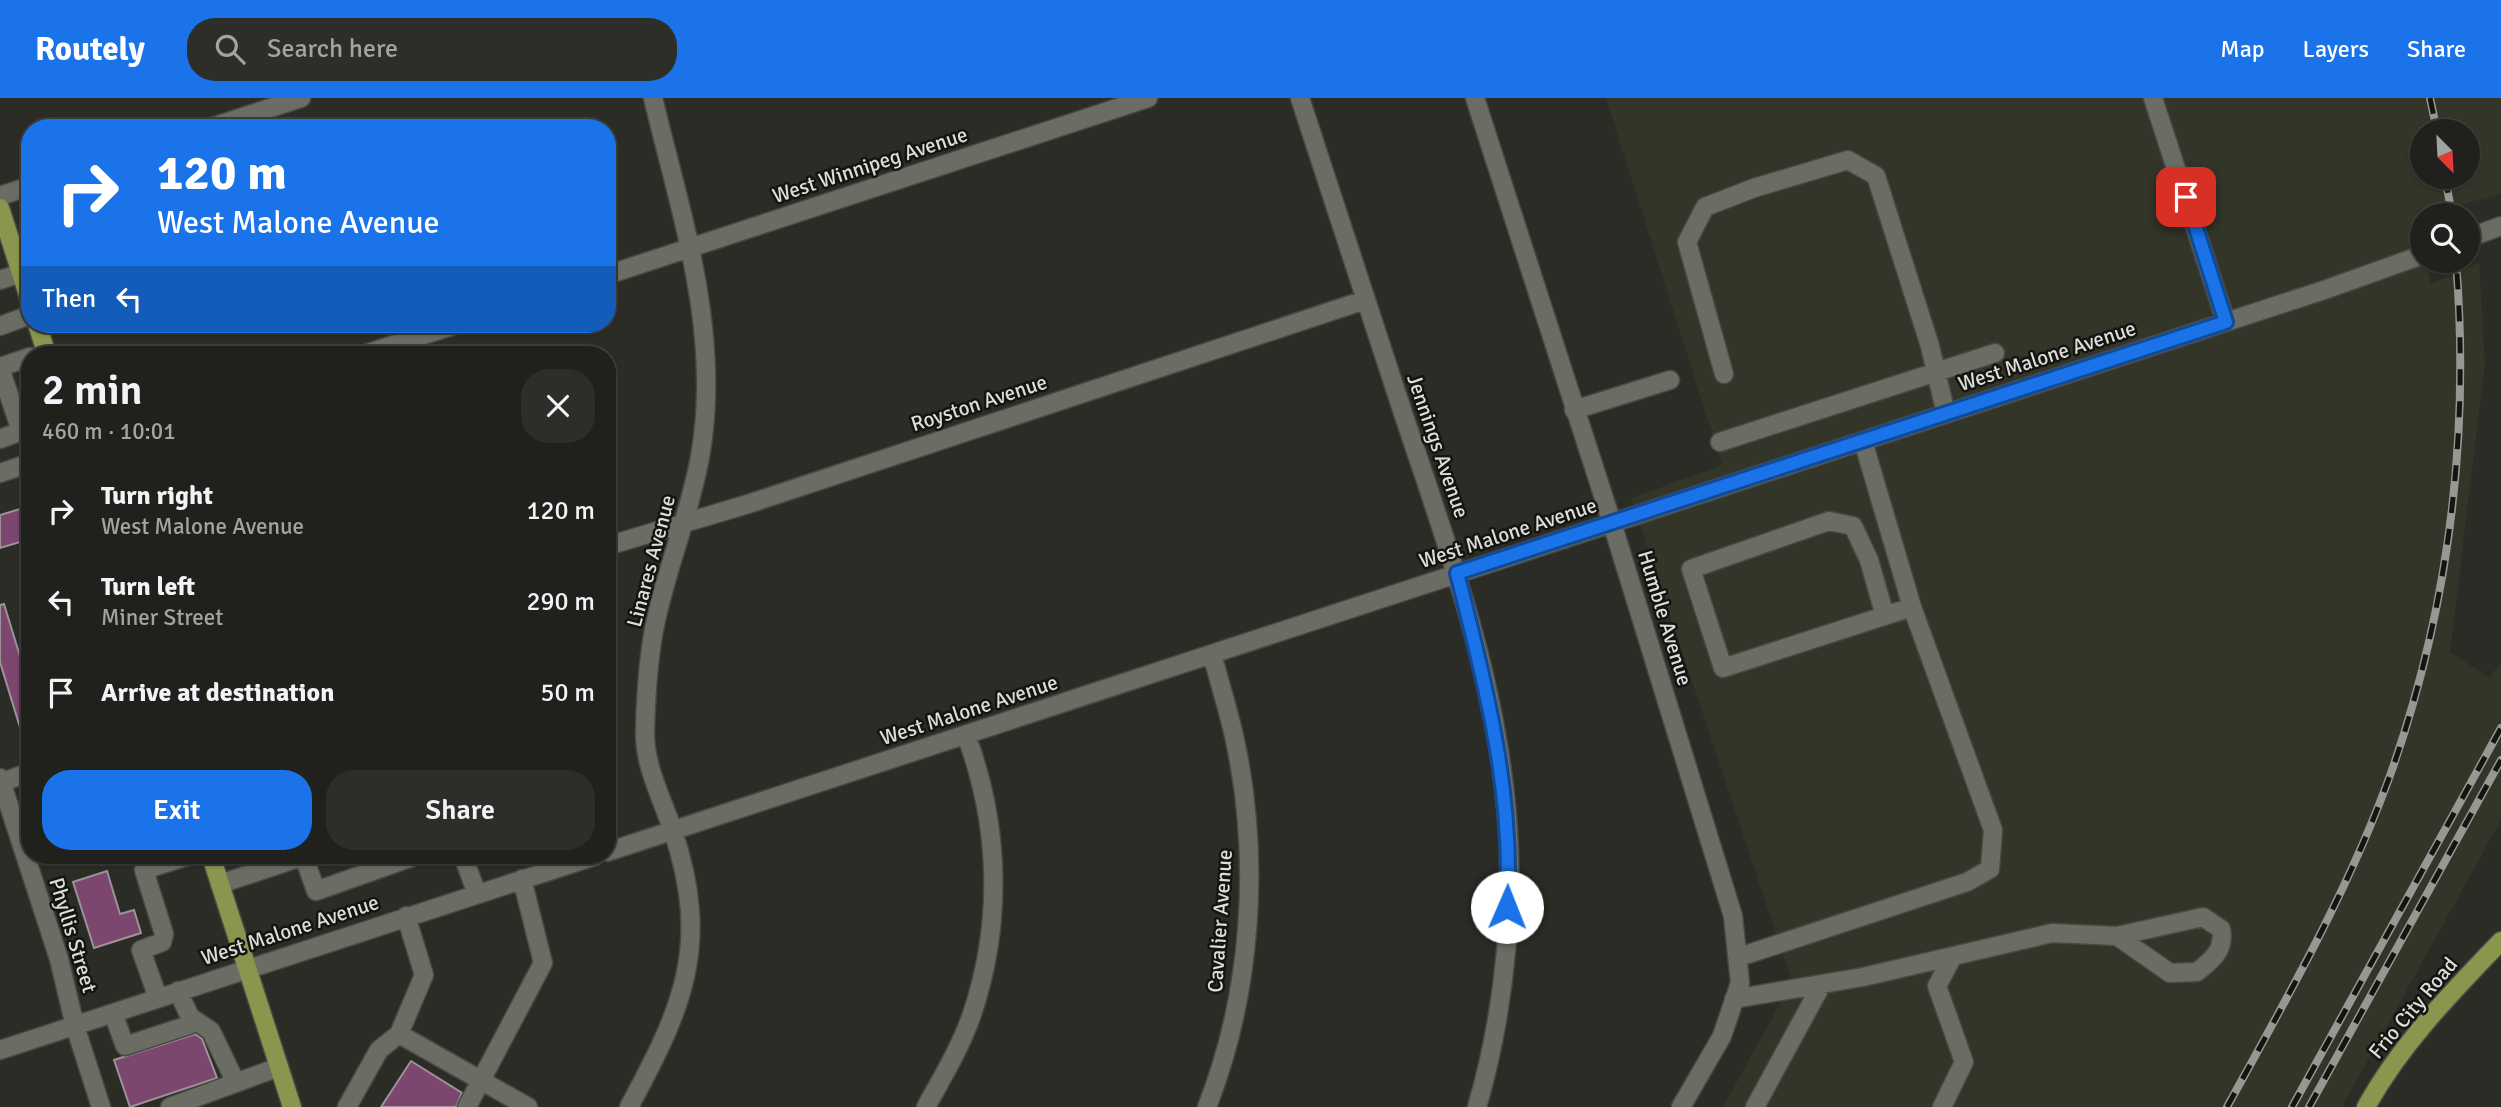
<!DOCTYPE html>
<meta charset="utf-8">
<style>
body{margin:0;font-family:Signika,sans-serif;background:#2d2e29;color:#f1f3f6;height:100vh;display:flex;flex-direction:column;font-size:26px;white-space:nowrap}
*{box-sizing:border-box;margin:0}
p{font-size:23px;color:#a2a3a3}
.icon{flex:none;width:38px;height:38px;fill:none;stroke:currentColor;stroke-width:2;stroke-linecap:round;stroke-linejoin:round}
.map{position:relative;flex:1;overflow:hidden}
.details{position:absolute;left:21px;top:248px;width:595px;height:518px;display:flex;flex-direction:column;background:#20211c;border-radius:28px;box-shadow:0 2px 5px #0004,0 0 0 2px #3d3e3b}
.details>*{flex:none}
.top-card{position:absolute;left:21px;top:21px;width:595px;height:214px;border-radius:28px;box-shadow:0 2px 5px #0004,0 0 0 2px #3d3e3b;background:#1a73e8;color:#fff;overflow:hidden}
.needle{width:46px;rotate:156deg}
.fabs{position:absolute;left:2410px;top:21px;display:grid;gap:14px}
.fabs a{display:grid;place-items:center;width:70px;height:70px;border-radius:50%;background:#20211c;box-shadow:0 2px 5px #0004,0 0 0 2px #3d3e3b;font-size:35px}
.pin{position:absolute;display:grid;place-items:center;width:60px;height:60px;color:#fff;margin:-30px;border-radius:14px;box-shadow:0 4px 10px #0006}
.me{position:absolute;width:77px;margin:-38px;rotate:1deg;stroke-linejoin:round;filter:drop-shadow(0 0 5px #0008)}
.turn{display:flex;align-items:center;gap:24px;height:147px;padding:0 21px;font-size:32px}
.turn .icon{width:91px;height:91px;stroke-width:2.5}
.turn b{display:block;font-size:49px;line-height:60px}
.then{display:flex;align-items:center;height:66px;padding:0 21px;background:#0003;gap:14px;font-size:26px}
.round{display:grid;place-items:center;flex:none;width:74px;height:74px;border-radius:28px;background:#2d2e29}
.headline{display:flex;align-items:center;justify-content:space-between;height:119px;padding:0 21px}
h1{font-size:42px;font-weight:600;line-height:52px}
.button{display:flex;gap:14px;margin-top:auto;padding:14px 21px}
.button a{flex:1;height:80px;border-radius:28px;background:#1a73e8;color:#fff;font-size:28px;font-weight:600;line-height:80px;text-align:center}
.button a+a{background:#2d2e29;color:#f1f3f6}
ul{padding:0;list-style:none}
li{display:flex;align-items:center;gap:21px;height:91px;padding:0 21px}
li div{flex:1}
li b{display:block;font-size:26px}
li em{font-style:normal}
header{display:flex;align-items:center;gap:42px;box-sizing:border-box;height:98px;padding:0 35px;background:#1a73e8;color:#fff}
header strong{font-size:33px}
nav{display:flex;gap:38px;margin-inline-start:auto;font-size:24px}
.search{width:490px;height:63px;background:#2d2e29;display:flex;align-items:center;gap:18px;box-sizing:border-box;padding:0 24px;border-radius:28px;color:#a2a3a3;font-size:26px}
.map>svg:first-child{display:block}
.built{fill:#323528;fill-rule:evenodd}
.building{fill:#7c466e;stroke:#9b9398;stroke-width:2}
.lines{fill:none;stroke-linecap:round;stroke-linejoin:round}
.minor-casing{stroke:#484944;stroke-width:21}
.major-casing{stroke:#484944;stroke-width:21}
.minor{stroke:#6b6d65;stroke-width:18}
.major{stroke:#8a964e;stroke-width:18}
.rail-casing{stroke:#979894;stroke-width:8}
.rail{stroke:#141411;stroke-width:5;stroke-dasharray:16;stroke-linecap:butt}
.route-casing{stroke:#114b97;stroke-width:18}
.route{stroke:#1a73e8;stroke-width:12}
.labels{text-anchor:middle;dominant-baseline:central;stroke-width:5;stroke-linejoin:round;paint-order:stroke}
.street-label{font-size:21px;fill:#dddeda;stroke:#141411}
</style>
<header>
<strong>Routely</strong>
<div class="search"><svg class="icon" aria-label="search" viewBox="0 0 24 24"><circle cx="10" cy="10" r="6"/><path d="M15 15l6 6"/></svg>Search here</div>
<nav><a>Map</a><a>Layers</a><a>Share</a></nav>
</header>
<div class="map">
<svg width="2501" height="1009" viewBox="0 0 2501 1009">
<rect width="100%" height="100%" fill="#2b2c26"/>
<!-- built -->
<path class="built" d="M1606 0H2501V96L2422 117 2417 121 2422 163H2426L2431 186 2479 165 2485 265 2450 554 2490 580 2501 562V722L2342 1009H1723L1792 884 1631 400 1722 367ZM2422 33H2468V79H2422Z"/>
<!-- building -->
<path class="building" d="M30 408V441L0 450V417Z
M4 506 30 591V648L26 649 0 564V507Z
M107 773 120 816 134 812 141 835 94 850 73 784Z
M195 936 202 941 217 980 130 1009 114 962Z
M411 963 462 995 456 1009H381Z"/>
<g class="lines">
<defs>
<path id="minor" d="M1300 0C1333 104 1367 208 1402 312 1443 435 1489 559 1504 689 1517 793 1506 909 1477 1009
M1475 0 1612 425 1733 818 1740 885 1722 938 1681 1009
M2153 0 2226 224
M209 30 301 0
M0 98 30 88
M2468 140 2501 128
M607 177 1148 0
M0 182 21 175
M0 228 30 217
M362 257 458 226
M0 269 30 259
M0 270 20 330 19 334 0 341
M1724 276 1687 144 1705 109 1754 90 1848 62 1876 78 1930 248 1946 316
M1574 312 1670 282
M1863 343 1912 509 1723 570 1691 471 1829 423 1853 428 1869 462 1885 518
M1720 344 1995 255
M0 375 30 365
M607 448 748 406 1365 202
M0 680 59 861 75 928 101 1009
M0 685 30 674
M607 754 2327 191 2422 157
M463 758 477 796
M304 759 316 793 415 758
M220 786 304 758
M406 818 424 877 399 936 528 1009
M1739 859 1967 784 1990 771 1993 732 1912 509
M158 900 141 852 162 844 164 836 144 772 188 758
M1734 901 1863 879 2052 835 2117 838 2170 875 2197 874C2213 861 2225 852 2221 831L2203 819 2117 838
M113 915 125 948 189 927 190 919 178 893
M190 919 211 933 236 985
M0 952 595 758
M170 1009 279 969
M347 1009 379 952 399 936
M467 1009 543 865 522 781
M629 1009C683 909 711 848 673 733 662 700 644 668 645 632 646 595 648 558 656 522 668 467 690 414 700 359 722 236 681 117 653 0
M926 1009C942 980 960 950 971 919 1003 826 1000 728 966 637
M1207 1009C1252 894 1261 759 1234 638 1228 611 1219 583 1212 556
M1755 1009 1822 886
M1942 1009 1964 964 1937 888 1953 858"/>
<path id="major" d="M0 110 30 203
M37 226 47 257
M211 758 292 1009
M2366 1009C2401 946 2451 895 2501 843"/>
</defs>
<!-- minor casing -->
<use href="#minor" class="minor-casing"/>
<!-- major casing -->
<use href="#major" class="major-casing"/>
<!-- minor -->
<use href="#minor" class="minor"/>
<!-- major -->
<use href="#major" class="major"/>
<defs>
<path id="rail" d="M2430 0 2437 33
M2445 79 2452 117
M2227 1009C2287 900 2350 790 2392 672 2449 508 2470 336 2456 163
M2292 1009 2501 630
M2309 1009 2501 662"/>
</defs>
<!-- rail casing -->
<use href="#rail" class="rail-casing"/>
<!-- rail -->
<use href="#rail" class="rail"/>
</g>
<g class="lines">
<defs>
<path id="route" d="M1507 809C1514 694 1485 586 1457 475L2226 224 2186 99"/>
</defs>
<!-- route casing -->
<use href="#route" class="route-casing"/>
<!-- route -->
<use href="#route" class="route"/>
</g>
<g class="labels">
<!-- street labels -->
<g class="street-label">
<text transform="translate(870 67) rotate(-18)">West Winnipeg Avenue</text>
<text transform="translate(2047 258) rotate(-18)">West Malone Avenue</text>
<text transform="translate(979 305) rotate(-18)">Royston Avenue</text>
<text transform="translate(1438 348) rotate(71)">Jennings Avenue</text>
<text transform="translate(1508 435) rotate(-18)">West Malone Avenue</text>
<text transform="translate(651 463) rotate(-75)">Linares Avenue</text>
<text transform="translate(1665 520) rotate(73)">Humble Avenue</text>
<text transform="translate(969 612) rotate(-18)">West Malone Avenue</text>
<text transform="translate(1220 823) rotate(-86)">Cavalier Avenue</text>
<text transform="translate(290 832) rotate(-18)">West Malone Avenue</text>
<text transform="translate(73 837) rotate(73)">Phyllis Street</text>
<text transform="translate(2413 910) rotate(-50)">Frio City Road</text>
</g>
</g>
</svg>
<div class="fabs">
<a><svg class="needle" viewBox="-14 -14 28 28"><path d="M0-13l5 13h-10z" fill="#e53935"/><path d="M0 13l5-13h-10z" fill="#a2a3a3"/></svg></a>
<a><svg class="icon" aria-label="search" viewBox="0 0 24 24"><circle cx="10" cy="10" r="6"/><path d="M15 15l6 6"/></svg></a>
</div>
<div class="pin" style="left:2186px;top:99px;background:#d93025"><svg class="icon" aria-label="arrive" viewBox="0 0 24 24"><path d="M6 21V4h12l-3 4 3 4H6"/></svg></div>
<svg class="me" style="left:1507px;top:809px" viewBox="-20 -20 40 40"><circle r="19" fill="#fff"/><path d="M0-13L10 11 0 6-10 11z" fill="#1a73e8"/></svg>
<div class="top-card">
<div class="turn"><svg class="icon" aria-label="right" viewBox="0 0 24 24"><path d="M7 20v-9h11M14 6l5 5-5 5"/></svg><div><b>120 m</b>West Malone Avenue</div></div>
<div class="then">Then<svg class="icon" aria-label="left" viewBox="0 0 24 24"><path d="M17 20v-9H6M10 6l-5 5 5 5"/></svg></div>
</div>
<section class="details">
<div class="headline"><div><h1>2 min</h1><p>460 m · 10:01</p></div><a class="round"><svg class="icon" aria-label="close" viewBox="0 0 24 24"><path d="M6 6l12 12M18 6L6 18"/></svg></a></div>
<ul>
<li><svg class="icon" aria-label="right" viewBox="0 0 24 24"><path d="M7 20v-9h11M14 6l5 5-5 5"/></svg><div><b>Turn right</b><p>West Malone Avenue</p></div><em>120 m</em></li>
<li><svg class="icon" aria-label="left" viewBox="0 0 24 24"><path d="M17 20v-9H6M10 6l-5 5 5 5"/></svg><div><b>Turn left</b><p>Miner Street</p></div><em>290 m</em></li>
<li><svg class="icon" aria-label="arrive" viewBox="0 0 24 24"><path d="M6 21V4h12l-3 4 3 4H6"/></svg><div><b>Arrive at destination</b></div><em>50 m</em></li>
</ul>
<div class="button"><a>Exit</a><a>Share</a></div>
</section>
</div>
